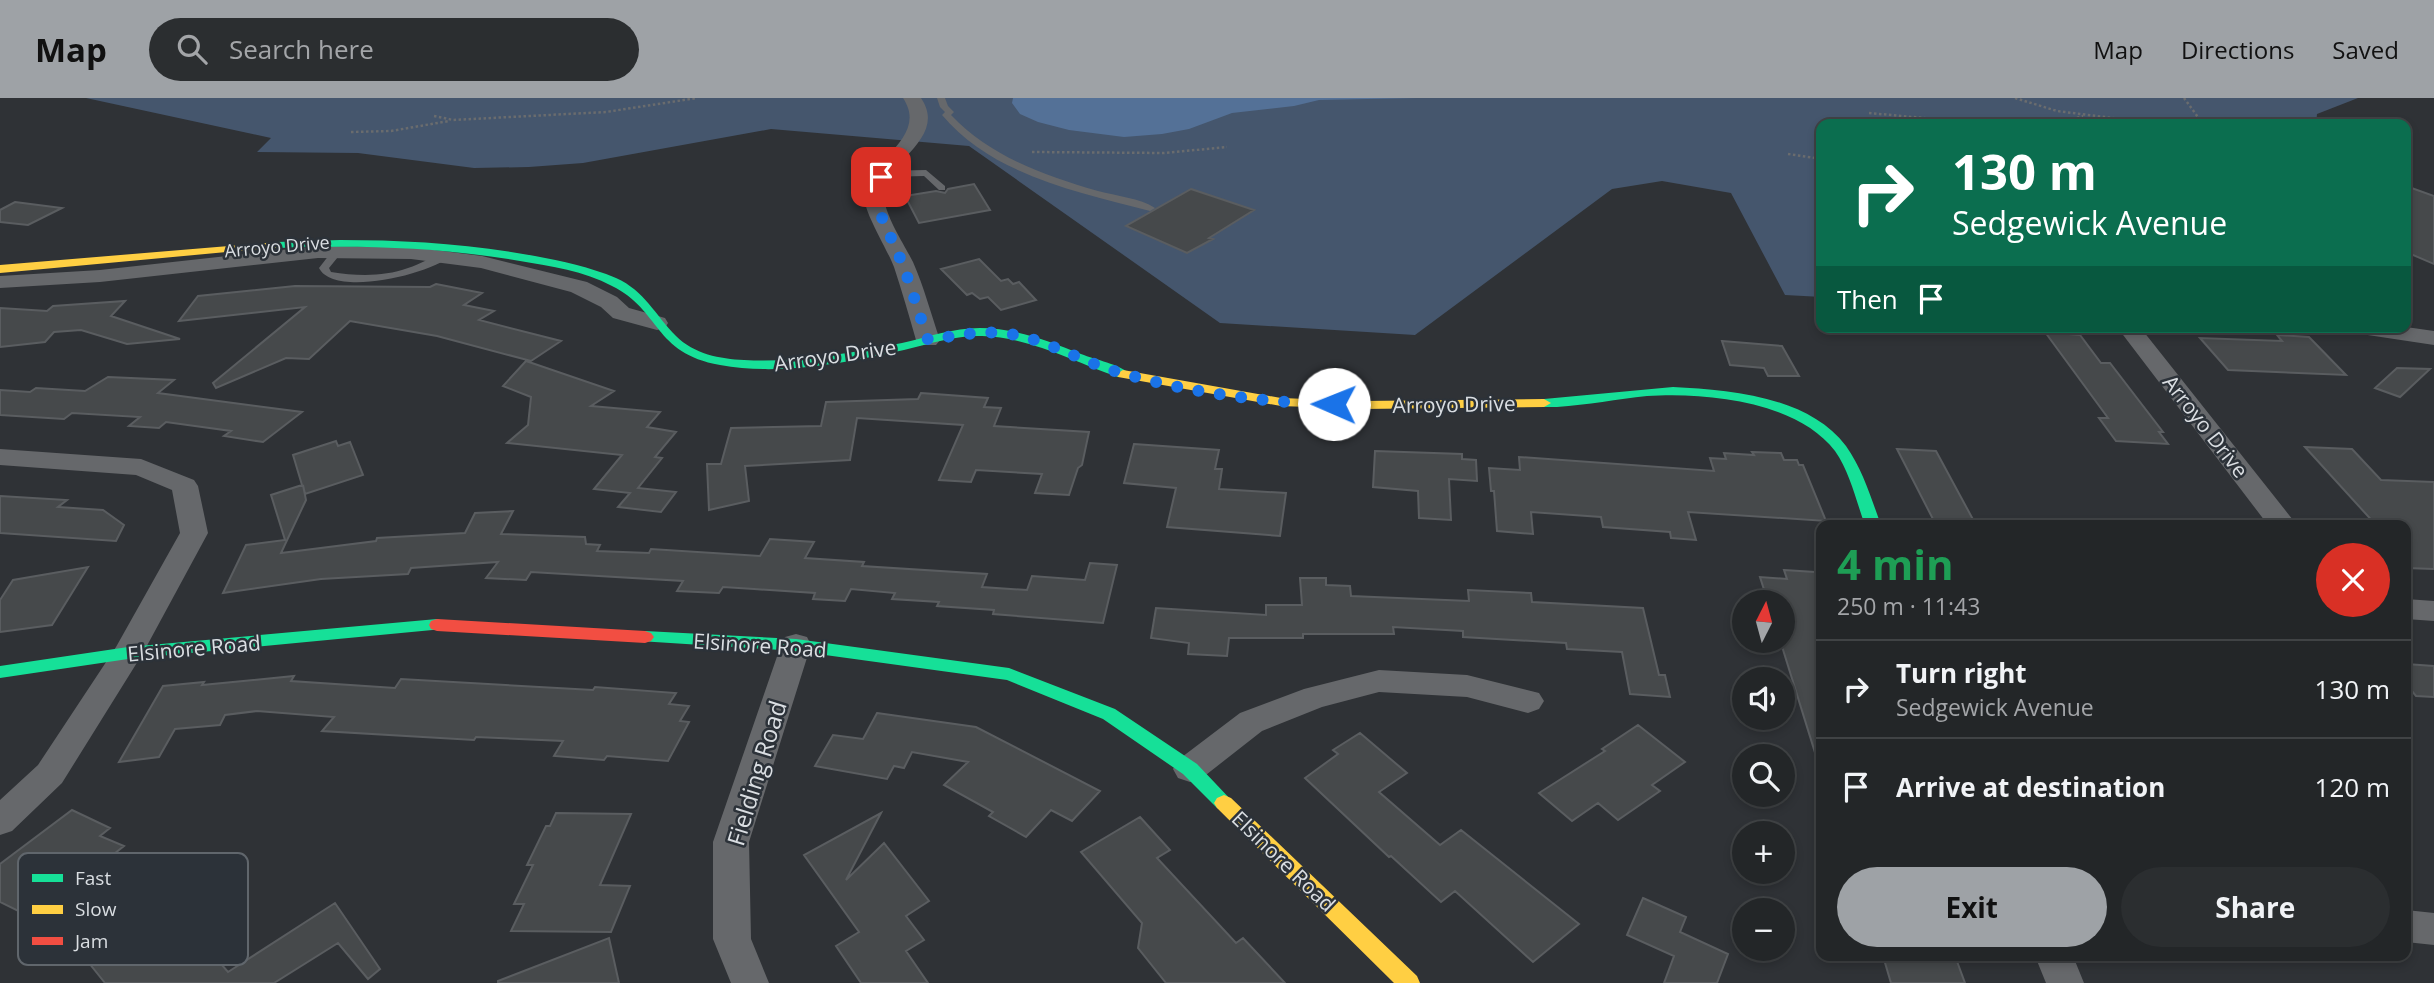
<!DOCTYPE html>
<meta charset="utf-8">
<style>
body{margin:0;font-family:"Open Sans",sans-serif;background:#2b2e30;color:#f1f3f6;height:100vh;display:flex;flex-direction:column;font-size:26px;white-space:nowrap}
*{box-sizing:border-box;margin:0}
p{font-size:23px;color:#a3a5a8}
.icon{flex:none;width:38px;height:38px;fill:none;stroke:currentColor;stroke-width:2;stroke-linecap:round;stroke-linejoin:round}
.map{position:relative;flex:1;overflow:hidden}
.side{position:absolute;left:1816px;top:422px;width:595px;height:441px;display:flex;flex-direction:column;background:#232628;border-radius:14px;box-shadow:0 4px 10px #0003,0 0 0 2px #404345}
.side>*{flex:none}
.guide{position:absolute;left:1816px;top:21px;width:595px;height:214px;border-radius:14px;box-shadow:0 4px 10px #0003,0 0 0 2px #404345;background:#0b6e4f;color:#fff;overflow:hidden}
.needle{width:46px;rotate:6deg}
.buttons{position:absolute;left:1732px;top:492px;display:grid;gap:14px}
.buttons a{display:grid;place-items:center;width:63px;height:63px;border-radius:50%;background:#232628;box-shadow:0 4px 10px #0003,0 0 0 2px #404345;font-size:35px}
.pin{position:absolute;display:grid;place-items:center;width:60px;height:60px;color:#fff;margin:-30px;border-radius:14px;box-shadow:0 4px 10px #0006}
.me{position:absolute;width:77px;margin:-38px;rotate:271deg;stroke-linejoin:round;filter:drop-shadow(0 0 5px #0008)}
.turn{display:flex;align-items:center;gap:24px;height:147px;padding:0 21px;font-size:32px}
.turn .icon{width:91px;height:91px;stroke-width:2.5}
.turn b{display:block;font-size:49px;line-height:60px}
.then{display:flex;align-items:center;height:66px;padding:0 21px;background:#0003;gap:14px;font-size:26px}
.round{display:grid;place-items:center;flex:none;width:74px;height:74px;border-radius:37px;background:#2b2e30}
.overview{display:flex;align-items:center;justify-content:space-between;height:119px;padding:0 21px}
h1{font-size:42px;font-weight:700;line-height:52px;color:#1e9e55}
.action{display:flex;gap:14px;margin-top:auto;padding:14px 21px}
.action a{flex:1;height:80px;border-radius:42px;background:#9ea2a6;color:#111;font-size:28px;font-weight:700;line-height:80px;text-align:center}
.action a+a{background:#2b2e30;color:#f1f3f6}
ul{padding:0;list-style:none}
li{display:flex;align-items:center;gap:21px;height:98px;padding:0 21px;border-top:2px solid #404345}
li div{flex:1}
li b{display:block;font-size:26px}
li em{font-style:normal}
header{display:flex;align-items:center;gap:42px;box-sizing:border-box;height:98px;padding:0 35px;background:#9ea2a6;color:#111}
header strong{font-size:33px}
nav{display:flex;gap:38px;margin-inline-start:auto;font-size:24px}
.search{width:490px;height:63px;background:#2b2e30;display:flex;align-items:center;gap:18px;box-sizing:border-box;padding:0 24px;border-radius:38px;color:#a3a5a8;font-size:26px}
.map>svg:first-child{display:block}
.green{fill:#45566d}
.water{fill:#547197}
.building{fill:#46494b;stroke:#5a5d60;stroke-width:2}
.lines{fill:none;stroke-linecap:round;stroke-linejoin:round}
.path{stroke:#6a6c6e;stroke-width:2.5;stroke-dasharray:2.5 2.5;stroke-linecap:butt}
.lane{fill:#66686b;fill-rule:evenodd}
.street{fill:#66686b;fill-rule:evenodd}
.fast{fill:#16e098;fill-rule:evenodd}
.slow{fill:#ffcf43;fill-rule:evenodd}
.jam{fill:#f24e42;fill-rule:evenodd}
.route{stroke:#1a73e8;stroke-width:12;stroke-dasharray:0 21.6}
.labels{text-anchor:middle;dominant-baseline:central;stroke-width:5;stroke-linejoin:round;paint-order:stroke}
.far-street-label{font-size:18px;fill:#dadee2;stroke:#2c3239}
.street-label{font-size:21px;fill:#dadee2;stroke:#2c3239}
.near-street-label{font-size:24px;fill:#dadee2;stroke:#2c3239}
.key{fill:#2c3239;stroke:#60666c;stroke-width:2}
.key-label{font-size:19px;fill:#dadee2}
</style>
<header>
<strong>Map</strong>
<div class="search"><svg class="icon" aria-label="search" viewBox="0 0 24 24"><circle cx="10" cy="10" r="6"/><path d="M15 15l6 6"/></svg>Search here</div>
<nav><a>Map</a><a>Directions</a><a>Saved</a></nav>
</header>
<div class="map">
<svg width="2434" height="885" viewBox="0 0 2434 885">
<rect width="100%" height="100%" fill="#2f3236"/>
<!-- green -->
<path class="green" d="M86 0H2358L2317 16 2316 26H1822V199L1785 197 1731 95 1662 83 1612 91 1415 237 1220 225 969 48 771 31 583 65 529 69 474 70 358 55 257 54 271 40Z"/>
<!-- water -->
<path class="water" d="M1013 0H1417L1319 2 1294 8 1232 15 1189 31 1162 36 1124 39 1069 32 1038 24 1020 16 1012 5Z"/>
<!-- building -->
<path class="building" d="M974 86 990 112 919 125 905 98 936 93 945 95 948 91Z
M2406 88 2434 98V166L2406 154Z
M1191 91 1254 112 1209 140 1213 141 1187 155 1126 128Z
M15 104 62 110 28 127 0 124V112Z
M979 161 1001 183 1008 181 1013 186 1019 184 1036 202 1001 212 988 199 980 201 972 195 967 197 941 171Z
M436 186 482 195 464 207 494 213 479 222 561 243 531 263 437 238 350 223 309 261 286 260 216 290 213 285 305 209 179 223 198 198 295 188 430 189Z
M125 203 111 218 180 241 127 246 81 232 54 234 45 244 0 249V210L47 213 53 208Z
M2045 234 2080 237 2101 265H2110L2163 334H2159L2168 346 2116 343 2099 320H2108Z
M2277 237 2309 239 2346 277 2228 272 2200 240 2282 243Z
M1722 243 1782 248 1799 278H1768L1764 270 1730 267Z
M526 263 614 293 591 308 660 314 647 329 676 334 655 359 662 360 638 390 676 394 661 414 618 409 630 395 594 391 622 357 507 345 528 327 531 299 503 288Z
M2397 270 2430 271 2400 299 2375 290Z
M108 279 174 282 158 295 302 314 263 344 224 338 231 333 166 324 159 330 129 328 140 319 72 315 64 321 0 317V292L30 294 36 290 85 293Z
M921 295 988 300 984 309 1001 310 994 328 1089 334 1082 367 1078 370 1069 397 1035 395 1042 376 976 372 971 384 939 382 963 327 857 320 850 362 745 368 749 403 709 412 707 366H721L731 330 821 328 826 304 918 301Z
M336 343 338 348 350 344 363 377 305 396 303 387 306 402 281 455 376 443 377 440 465 435 475 415 513 413 501 436 585 439 586 446 600 447 597 453 649 455 651 451 760 458 770 441 814 444 805 460 864 464 862 468 987 476 982 489 1027 492 1032 478 1085 482 1090 465 1117 467 1103 525 993 516 994 512 937 508 939 504 892 501 895 495 851 491 845 503 813 501 815 495 754 491 723 489 719 495 677 493 683 483 531 474 526 482 486 480 498 464 411 470 408 476 321 481 223 495 246 447 285 442 271 397 302 387 293 357Z
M1134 346 1219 352 1215 371H1222L1219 391 1286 395 1280 438 1167 429 1176 390 1124 385Z
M2305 349 2352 351 2381 382 2434 384V471L2406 470V427H2376Z
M1897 351 1936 353 1976 427H1936Z
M1375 353 1462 356V361L1476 362 1477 383 1449 381 1451 422 1419 420 1418 393 1373 389Z
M1752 354 1781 355 1784 362H1797L1799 367H1803L1826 423 1688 414 1696 442 1671 440 1670 434 1603 429 1601 419 1531 414 1533 436 1497 433 1494 393H1491L1489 370 1520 372 1519 359 1714 373 1710 360 1726 361 1724 355 1754 357Z
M0 398 67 402 58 409 103 412 124 427 116 443 0 435Z
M88 469 52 527 0 534V502L13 482Z
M1784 472 1815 474 1818 482 1822 483V660L1817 661 1780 542H1783V504H1768L1760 479 1787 481Z
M1300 480H1326V487L1350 488 1351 498 1469 503 1468 492 1531 495 1532 504 1643 510 1659 577H1665L1670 599 1630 596 1622 554 1567 551 1566 545 1463 539V533L1393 529 1394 536H1303V540H1229L1227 558 1188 556 1189 545 1151 540 1156 510 1266 517V507H1302Z
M2406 566 2434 568V599L2416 598 2406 586Z
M294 578 291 583 395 590 401 581 593 592 595 589 676 595 669 606 689 608 680 623 689 624 668 663 607 658 604 662 554 658 563 643 476 639 474 642 322 633 334 619 257 613 225 617 220 627 175 631 159 659 119 664 163 588 204 584 202 587Z
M877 615 976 629 1100 693 1072 723 1051 712 1026 739 989 718 993 714 944 687 968 664 912 654 904 670 894 668 887 681 815 668 833 637 863 641Z
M1638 627 1685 664 1652 687 1660 693 1618 722 1598 705 1572 723 1539 695 1605 653 1602 651Z
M1360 635 1407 675 1379 694 1440 747 1461 732 1579 826 1533 864 1455 793 1441 804 1391 758 1389 759 1305 680 1338 656 1333 652Z
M72 712 110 730 100 738 124 748 91 774 144 800 216 756 238 780 179 818 228 874 335 805 380 871 368 881 338 845 274 885H105L57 825 51 829 0 804V766Z
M556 715 631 716 600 787 630 788 611 834 511 833 524 806H514L533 767H527L546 728H550Z
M881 715 846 782 884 745 929 803 906 818 924 842 906 853 928 885H861L836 848 859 834 804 757Z
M1140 719 1170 752 1157 760 1236 845 1243 840 1285 885H1166L1138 850 1142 825 1081 754Z
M1643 800 1686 819 1680 834 1728 856 1717 885H1664L1674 858 1627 837Z
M609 840 619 885H498V883Z
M1883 858H1955L1965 885H1891Z"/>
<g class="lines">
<!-- path -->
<path class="path" d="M2015 0 2057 13 2128 22
M2184 0 2203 26
M1869 15 1989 26
M434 18 453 22 606 14 697 0
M2070 26 2073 21 2083 18
M351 34 391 33 449 23
M1032 54 1164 55 1227 49
M1788 56 1822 61"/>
<!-- lane -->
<path class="lane" d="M937 0H945L948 8 954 14 951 17C991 59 1044 77 1098 93 1116 98 1140 100 1155 110L1150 113C1078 94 992 77 942 17L945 14 940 9Z
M926 72 945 88V92H939L924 78 884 79 879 76 884 73Z
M337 151 342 154 329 170 331 174C357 178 383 179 408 170 421 166 437 155 450 156L451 158C430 176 334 200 319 170L333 152Z"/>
<!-- street -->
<path class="street" d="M903 0H921C950 43 878 64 885 105 888 122 905 148 913 164 924 189 931 216 940 242L936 247H920L916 242C909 218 902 193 894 169 888 153 867 119 865 104 861 63 931 42 903 0Z
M318 148 411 149 482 158 587 184 617 199 629 210 665 220 668 225 665 230 657 232 613 220 601 209 571 194 481 170 411 161 318 160 100 184 0 190V178L100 172Z
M2117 229H2140L2297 427H2268Z
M2350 229H2406L2434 233V247L2361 236 2353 234Z
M0 351 141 361 194 382 198 388 208 435 143 555 62 685 12 733 0 737V702L38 667 116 549 180 435 172 392 136 377 0 367Z
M2406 501 2434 503V523L2406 521Z
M796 536 807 539 811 547 749 744 751 841 769 885H731L713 841V744L781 547 785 539Z
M1379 572 1467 577 1539 595 1544 603 1539 611 1528 615 1467 599 1379 594 1322 609 1262 633 1202 680 1190 684 1178 680 1173 671 1178 662 1240 615 1304 591Z
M2406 812 2434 815V847L2406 844Z
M2035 858H2073L2084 885H2046Z"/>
<!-- fast -->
<path class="fast" d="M340 142C406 142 470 146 535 158 562 163 590 169 616 180 645 193 655 217 676 238 694 256 720 261 744 262 797 265 850 255 902 245 928 239 953 230 980 230 1015 230 1049 243 1081 256 1096 262 1119 266 1130 276L1128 279H1118C1074 264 1030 239 982 238 955 237 929 246 904 252 845 265 780 278 720 267 653 255 661 212 612 188 584 173 551 168 520 163 439 149 359 147 277 150L271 147 277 144Z
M1673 289C1730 292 1808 298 1846 348 1863 372 1871 400 1881 427H1865C1856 403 1850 374 1835 353 1797 303 1705 294 1647 298 1617 301 1588 307 1557 309H1544L1537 305 1544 301Z
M437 521 443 523 445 527 443 531 128 561 0 580V568L128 549Z
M645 533 796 541 1009 570 1115 611 1197 666 1234 705 1231 710 1224 713 1217 710 1183 676 1103 621 1007 582 796 553 639 543 636 539 639 535Z"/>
<!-- slow -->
<path class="slow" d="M277 144 281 145V149L0 175V167Z
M1123 272 1281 300 1361 303 1544 301 1551 305 1544 309 1361 311 1281 308 1118 279 1116 276Z
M1224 697 1231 700 1417 878 1420 885H1394L1217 710 1214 705 1217 700Z"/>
<!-- jam -->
<path class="jam" d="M437 521 645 533 651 535 654 539 651 543 645 545 437 533 431 531 429 527 431 523Z"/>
</g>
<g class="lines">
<!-- route -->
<path class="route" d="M881 79 875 104 904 169 928 242C953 238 977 233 1002 235 1043 239 1079 263 1118 274 1187 294 1262 305 1334 306"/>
</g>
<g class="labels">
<!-- far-street labels -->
<g class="far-street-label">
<text transform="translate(277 148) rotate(-5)">Arroyo Drive</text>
</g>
<!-- street labels -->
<g class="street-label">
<text transform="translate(835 257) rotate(-8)">Arroyo Drive</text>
<text transform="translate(1454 306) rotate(-1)">Arroyo Drive</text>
<text transform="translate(2206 328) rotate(52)">Arroyo Drive</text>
<text transform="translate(760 547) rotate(4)">Elsinore Road</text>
<text transform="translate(194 550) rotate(-5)">Elsinore Road</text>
<text transform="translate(1284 763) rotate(44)">Elsinore Road</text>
</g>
<!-- near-street labels -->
<g class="near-street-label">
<text transform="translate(756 675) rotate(-73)">Fielding Road</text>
</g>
</g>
<!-- legend -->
<rect x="18" y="755" width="230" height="112" rx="10" class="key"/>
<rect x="32" y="776" width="31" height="8" fill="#16e098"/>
<rect x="32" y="807" width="31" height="9" fill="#ffcf43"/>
<rect x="32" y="839" width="31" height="8" fill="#f24e42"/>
<g class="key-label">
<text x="75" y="787">Fast</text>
<text x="75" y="818">Slow</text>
<text x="75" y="850">Jam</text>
</g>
</svg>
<div class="buttons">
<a><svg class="needle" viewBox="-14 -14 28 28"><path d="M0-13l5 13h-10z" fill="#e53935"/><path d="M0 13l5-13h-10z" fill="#a3a5a8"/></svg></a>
<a><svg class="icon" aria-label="sound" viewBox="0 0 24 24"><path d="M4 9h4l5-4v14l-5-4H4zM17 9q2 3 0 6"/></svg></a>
<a><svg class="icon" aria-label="search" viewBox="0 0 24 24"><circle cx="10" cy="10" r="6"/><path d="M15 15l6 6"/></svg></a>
<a>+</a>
<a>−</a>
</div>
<div class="pin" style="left:881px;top:79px;background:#d93025"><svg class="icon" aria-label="arrive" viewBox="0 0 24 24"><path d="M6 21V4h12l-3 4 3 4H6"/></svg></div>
<svg class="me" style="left:1334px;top:306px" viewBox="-20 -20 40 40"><circle r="19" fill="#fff"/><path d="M0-13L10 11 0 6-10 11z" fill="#1a73e8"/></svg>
<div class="guide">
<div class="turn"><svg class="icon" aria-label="right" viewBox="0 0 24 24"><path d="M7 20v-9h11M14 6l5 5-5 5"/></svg><div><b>130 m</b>Sedgewick Avenue</div></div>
<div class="then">Then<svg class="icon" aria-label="arrive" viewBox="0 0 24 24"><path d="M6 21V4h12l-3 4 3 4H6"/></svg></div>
</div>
<section class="side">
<div class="overview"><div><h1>4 min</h1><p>250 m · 11:43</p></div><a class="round" style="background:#d93025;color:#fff"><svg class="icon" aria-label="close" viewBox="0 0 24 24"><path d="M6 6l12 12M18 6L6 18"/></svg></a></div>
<ul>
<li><svg class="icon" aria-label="right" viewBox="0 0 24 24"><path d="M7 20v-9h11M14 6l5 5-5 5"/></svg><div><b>Turn right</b><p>Sedgewick Avenue</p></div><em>130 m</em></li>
<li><svg class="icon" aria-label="arrive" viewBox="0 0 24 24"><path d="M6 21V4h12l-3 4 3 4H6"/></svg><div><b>Arrive at destination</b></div><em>120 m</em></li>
</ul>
<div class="action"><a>Exit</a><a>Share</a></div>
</section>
</div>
